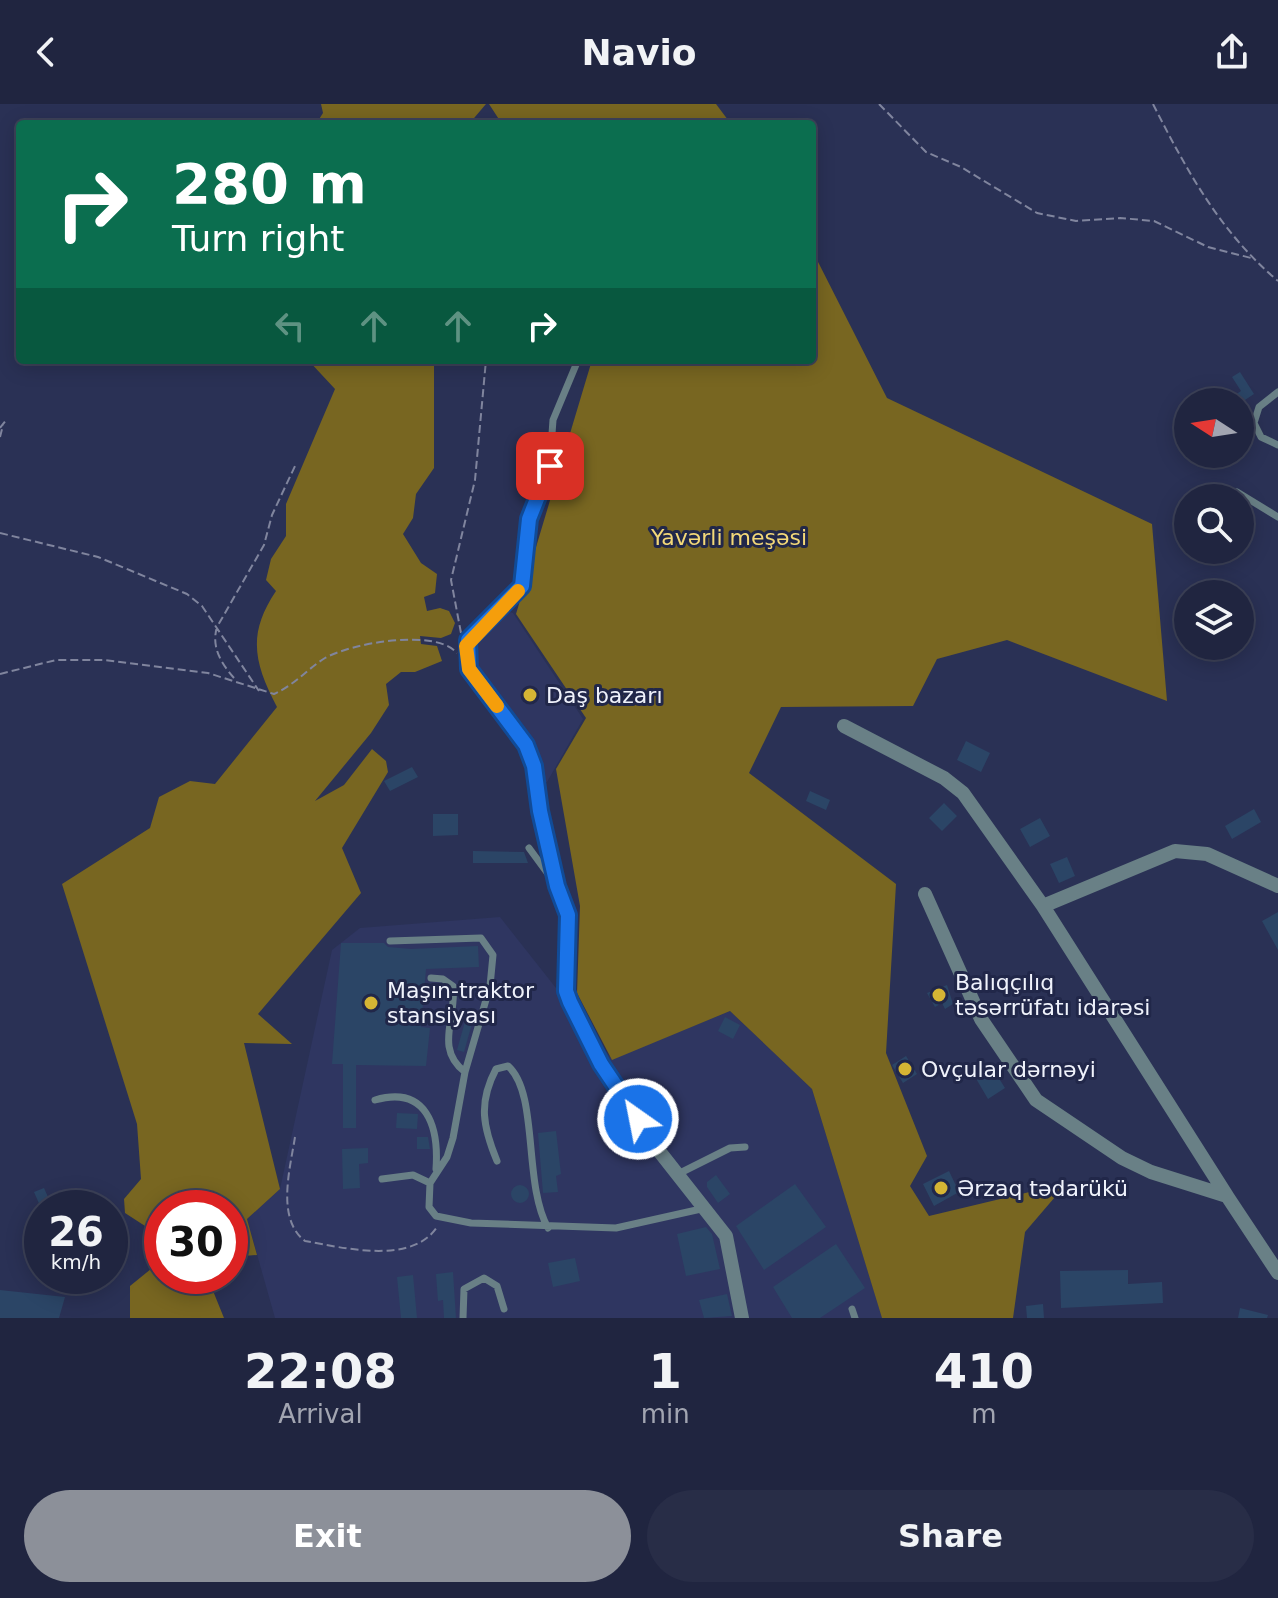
<!DOCTYPE html>
<meta charset="utf-8">
<style>
body{margin:0;font-family:"DejaVu Sans",sans-serif;background:#282d47;color:#f1f3f6;height:100vh;display:flex;flex-direction:column;font-size:30px;white-space:nowrap}
*{box-sizing:border-box;margin:0}
p{font-size:26px;color:#a2a5b1}
.icon{flex:none;width:44px;height:44px;fill:none;stroke:currentColor;stroke-width:2;stroke-linecap:round;stroke-linejoin:round}
.map{position:relative;height:1214px;overflow:hidden}
.sheet{display:flex;flex-direction:column;background:#202540;flex:1}
.sheet>*{flex:none}
.top-card{position:absolute;left:16px;top:16px;width:800px;height:244px;border-radius:8px;box-shadow:0 4px 20px #0003,0 0 0 2px #3d4259;background:#0b6e4f;color:#fff;overflow:hidden}
.needle{width:52px;rotate:282deg}
.tools{position:absolute;left:1174px;top:284px;display:grid;gap:16px}
.tools a{display:grid;place-items:center;width:80px;height:80px;border-radius:50%;background:#202540;box-shadow:0 4px 20px #0003,0 0 0 2px #3d4259;font-size:40px}
.speed{position:absolute;left:24px;top:1086px;display:flex;gap:16px;font-size:40px;font-weight:700;text-align:center}
.speed>*{display:grid;place-content:center;width:104px;height:104px;border-radius:50%;background:#202540;box-shadow:0 4px 20px #0003,0 0 0 2px #3d4259;line-height:1}
.speed small{font-size:20px;font-weight:400}
.speed .limit{border:12px solid #d22;background:#fff;color:#111}
.pin{position:absolute;display:grid;place-items:center;width:68px;height:68px;color:#fff;margin:-34px;border-radius:16px;box-shadow:0 4px 12px #0006}
.me{position:absolute;width:88px;margin:-44px;rotate:327deg;stroke-linejoin:round;filter:drop-shadow(0 0 6px #0008)}
.turn{display:flex;align-items:center;gap:28px;height:168px;padding:0 24px;font-size:36px}
.turn .icon{width:104px;height:104px;stroke-width:2.5}
.turn b{display:block;font-size:56px;line-height:68px}
.lanes{display:flex;align-items:center;height:76px;padding:0 24px;background:#0003;justify-content:center;gap:40px;direction:ltr}
.lanes .off{opacity:.35}
.eta{display:flex;justify-content:space-evenly;align-items:center;height:136px;text-align:center}
.eta b{font-size:48px;font-weight:700;line-height:56px}
.cta{display:flex;gap:16px;margin-top:auto;padding:16px 24px}
.cta a{flex:1;height:92px;border-radius:48px;background:#8c9099;color:#fff;font-size:32px;font-weight:700;line-height:92px;text-align:center}
.cta a+a{background:#282d47;color:#f1f3f6}
header{display:flex;justify-content:space-between;align-items:center;height:104px;padding:0 24px;background:#202540;font-size:36px;font-weight:700}
.map>svg:first-child{display:block}
.built{fill:#2f3661}
.forest{fill:#786621}
.building{fill:#2b4566}
.lines{fill:none;stroke-linecap:round;stroke-linejoin:round}
.path{stroke:#80859e;stroke-width:2;stroke-dasharray:8 4;stroke-linecap:butt}
.lane{stroke:#698086;stroke-width:7}
.street{stroke:#698086;stroke-width:14}
.route-casing{stroke:#114b97;stroke-width:20}
.route{stroke:#1a73e8;stroke-width:14}
.slow{stroke:#f59e0b;stroke-width:14}
.poi-dot{fill:#d5b534;stroke:#212749;stroke-width:3}
.labels{text-anchor:middle;dominant-baseline:central;stroke-width:6;stroke-linejoin:round;paint-order:stroke}
.park-label{font-size:22px;fill:#f3d878;stroke:#212749}
.poi-label{font-size:22px;fill:#eff2fb;stroke:#212749;text-anchor:start}
</style>
<header><svg class="icon" aria-label="back" viewBox="0 0 24 24"><path d="M15 5l-7 7 7 7"/></svg>Navio<svg class="icon" aria-label="share" viewBox="0 0 24 24"><path d="M12 15V3M7 8l5-5 5 5M5 13v7h14v-7"/></svg></header>
<div class="map">
<svg width="1278" height="1214" viewBox="0 0 1278 1214">
<rect width="100%" height="100%" fill="#2a3155"/>
<!-- built -->
<path class="built" d="M507 507 513 509 583 615 547 678 540 679 475 567 472 535Z
M500 813 612 955 730 907 812 985 882 1213 947 1214H275L247 1115 280 1085 332 846 360 824Z"/>
<!-- forest -->
<path class="forest" d="M321 0H486L469 20H316L323 9Z
M489 0H716L731 20H502Z
M812 146 887 294 1152 420 1167 597 1007 536 937 555 913 602 781 603 749 669 896 780 886 949 927 1052 910 1082 929 1112 1067 1079 1025 1128 1013 1214H882L812 985 730 907 612 956 577 889 580 802 556 665 586 614 516 510 592 256H812Z
M308 256H434V364L416 390 413 414 403 430 421 459 437 470 435 489 424 493 427 507 440 504 449 507 455 519 451 530 441 534 420 532 421 540 437 542 442 557 415 568H401L386 580 389 601 371 629 315 697 344 681 372 645 386 657 388 668 342 744 361 789 258 910 292 940 244 939 280 1085 247 1115 257 1151 230 1153V1104H162V1133L125 1109 124 1095 141 1075 137 1020 62 780 150 724 159 693 190 677 215 680 277 603C254 559 247 530 276 487L266 476 271 455 286 432V400L335 285Z
M162 1156V1172H207L224 1214H130V1182Z"/>
<!-- building -->
<path class="building" d="M1240 268 1254 290 1242 298H1225L1241 287 1232 273Z
M1240 421 1254 430 1240 452Z
M966 637 990 649 981 668 957 656Z
M412 663 418 673 390 687 384 677Z
M810 687 830 696 826 706 806 697Z
M944 699 957 712 942 727 929 714Z
M1254 705 1261 718 1232 735 1225 722Z
M433 710H458V731L433 732Z
M1040 714 1050 732 1030 743 1020 725Z
M473 747 524 748 528 759H473Z
M1067 753 1075 772 1059 779 1050 760Z
M1278 808V846L1262 817Z
M341 839H384L388 843 411 845 478 842 479 863 426 865 421 923 430 924 426 962 356 961V1024H343V960H332Z
M947 881 953 900 945 905 942 899 935 903 927 889Z
M725 913 740 921 733 935 718 927Z
M466 914 473 916 464 948 457 946Z
M906 952 917 970 903 979 892 961Z
M982 959 990 971 995 968 1005 984 988 995 971 966Z
M397 1009 418 1010 417 1025 396 1024Z
M556 1027 561 1070 556 1072 558 1088 543 1089 538 1029Z
M417 1033H428L430 1045H417Z
M368 1044V1059L359 1060 360 1084 343 1085 342 1045Z
M949 1067 959 1088 934 1102 923 1080Z
M716 1071 730 1090 718 1099 707 1083V1078Z
M795 1080 826 1123 764 1166 736 1122Z
M511 1090a9 9 0 1 1 18 0a9 9 0 1 1-18 0Z
M44 1084 53 1104H41L34 1088Z
M706 1123 712 1130 720 1165 686 1172 677 1130Z
M836 1140 865 1184 820 1214H792L773 1183Z
M575 1154 580 1177 553 1183 548 1159Z
M1128 1166V1180L1162 1178 1163 1199 1061 1204 1060 1167Z
M453 1168 456 1214H444L443 1196 438 1197 436 1170Z
M413 1171 417 1214H401L397 1173Z
M0 1186 65 1193 59 1214H0Z
M727 1190 732 1212 704 1214 699 1196Z
M1043 1200 1044 1214H1027L1026 1202Z
M1240 1204 1268 1211 1267 1214H1238Z"/>
<g class="lines">
<!-- path -->
<path class="path" d="M879 0 926 48 961 63 1037 109 1076 117 1120 114 1154 117 1208 143 1251 154
M1153 0C1187 67 1220 128 1278 177
M0 324 7 315
M0 333 3 321
M0 429 98 453 187 490 202 502 259 587
M461 529 451 476 475 376 486 256
M0 570 56 556H104L208 569 274 590C296 580 306 566 325 554 352 539 435 524 457 549
M234 574C221 559 211 543 217 523L264 441 272 411 295 362
M295 1033C290 1065 276 1115 305 1137 344 1144 412 1161 437 1123"/>
<!-- lane -->
<path class="lane" d="M1278 288 1259 303 1254 319 1261 333 1278 341
M1237 388 1278 413
M469 565 468 536 522 482 529 415 549 371 553 316 578 256
M529 744 551 774
M390 837 481 834 493 851 490 882 465 968 453 1034 447 1053 430 1079 429 1103 436 1112 471 1119 616 1124 701 1105
M431 874 443 875 453 882C457 914 434 944 465 968
M375 996C427 981 439 1023 436 1065
M497 1057C483 1023 478 999 496 965L508 962C539 989 523 1080 548 1124
M678 1070 730 1044 745 1043
M382 1075 413 1071 430 1079
M852 1205 855 1214
M463 1214 464 1185 484 1174 497 1182 504 1205"/>
<!-- street -->
<path class="street" d="M469 565 531 651 557 782 568 811 566 887 574 910 601 960 652 1038 726 1132 742 1214
M844 622 944 674 963 689 1043 802 1227 1092
M925 790 981 915 1036 996 1122 1054 1151 1068 1227 1092 1278 1169
M1043 802 1175 747 1207 750 1278 782"/>
</g>
<g class="lines">
<defs>
<path id="route" d="M550 362 529 415 522 482 468 536 469 565 526 641 534 662 540 707 557 782 568 811 566 887 570 898 601 960 638 1015"/>
</defs>
<!-- route casing -->
<use href="#route" class="route-casing"/>
<!-- route -->
<use href="#route" class="route"/>
<!-- slow -->
<path class="slow" d="M497 602 469 565 466 542 518 487"/>
</g>
<!-- markers -->
<g class="poi-dot">
<circle cx="530" cy="591" r="8"/>
<circle cx="939" cy="891" r="8"/>
<circle cx="371" cy="899" r="8"/>
<circle cx="905" cy="965" r="8"/>
<circle cx="941" cy="1084" r="8"/>
</g>
<g class="labels">
<!-- park labels -->
<g class="park-label">
<text x="729" y="433">Yavərli meşəsi</text>
</g>
<!-- poi labels -->
<g class="poi-label">
<text x="546" y="591">Daş bazarı</text>
<text x="955" y="878">Balıqçılıq<tspan x="955" dy="25">təsərrüfatı idarəsi</tspan></text>
<text x="387" y="886">Maşın-traktor<tspan x="387" dy="25">stansiyası</tspan></text>
<text x="921" y="965">Ovçular dərnəyi</text>
<text x="957" y="1084">Ərzaq tədarükü</text>
</g>
</g>
</svg>
<div class="tools">
<a><svg class="needle" viewBox="-14 -14 28 28"><path d="M0-13l5 13h-10z" fill="#e53935"/><path d="M0 13l5-13h-10z" fill="#a2a5b1"/></svg></a>
<a><svg class="icon" aria-label="search" viewBox="0 0 24 24"><circle cx="10" cy="10" r="6"/><path d="M15 15l6 6"/></svg></a>
<a><svg class="icon" aria-label="layers" viewBox="0 0 24 24"><path d="M12 4l9 5-9 5-9-5zM3 14l9 5 9-5"/></svg></a>
</div>
<div class="speed"><div>26<small>km/h</small></div><div class="limit">30</div></div>
<div class="pin" style="left:550px;top:362px;background:#d93025"><svg class="icon" aria-label="arrive" viewBox="0 0 24 24"><path d="M6 21V4h12l-3 4 3 4H6"/></svg></div>
<svg class="me" style="left:638px;top:1015px" viewBox="-20 -20 40 40"><circle r="17" fill="#1a73e8" stroke="#fff" stroke-width="3"/><path d="M0-11L8 9 0 5-8 9z" fill="#fff"/></svg>
<div class="top-card">
<div class="turn"><svg class="icon" aria-label="right" viewBox="0 0 24 24"><path d="M7 20v-9h11M14 6l5 5-5 5"/></svg><div><b>280 m</b>Turn right</div></div>
<div class="lanes"><svg class="icon off" aria-label="left" viewBox="0 0 24 24"><path d="M17 20v-9H6M10 6l-5 5 5 5"/></svg><svg class="icon off" aria-label="ahead" viewBox="0 0 24 24"><path d="M12 20V5M6 11l6-6 6 6"/></svg><svg class="icon off" aria-label="ahead" viewBox="0 0 24 24"><path d="M12 20V5M6 11l6-6 6 6"/></svg><svg class="icon" aria-label="right" viewBox="0 0 24 24"><path d="M7 20v-9h11M14 6l5 5-5 5"/></svg></div>
</div>
</div>
<section class="sheet">
<div class="eta">
<div><b>22:08</b><p>Arrival</p></div>
<div><b>1</b><p>min</p></div>
<div><b>410</b><p>m</p></div>
</div>
<div class="cta"><a>Exit</a><a>Share</a></div>
</section>
